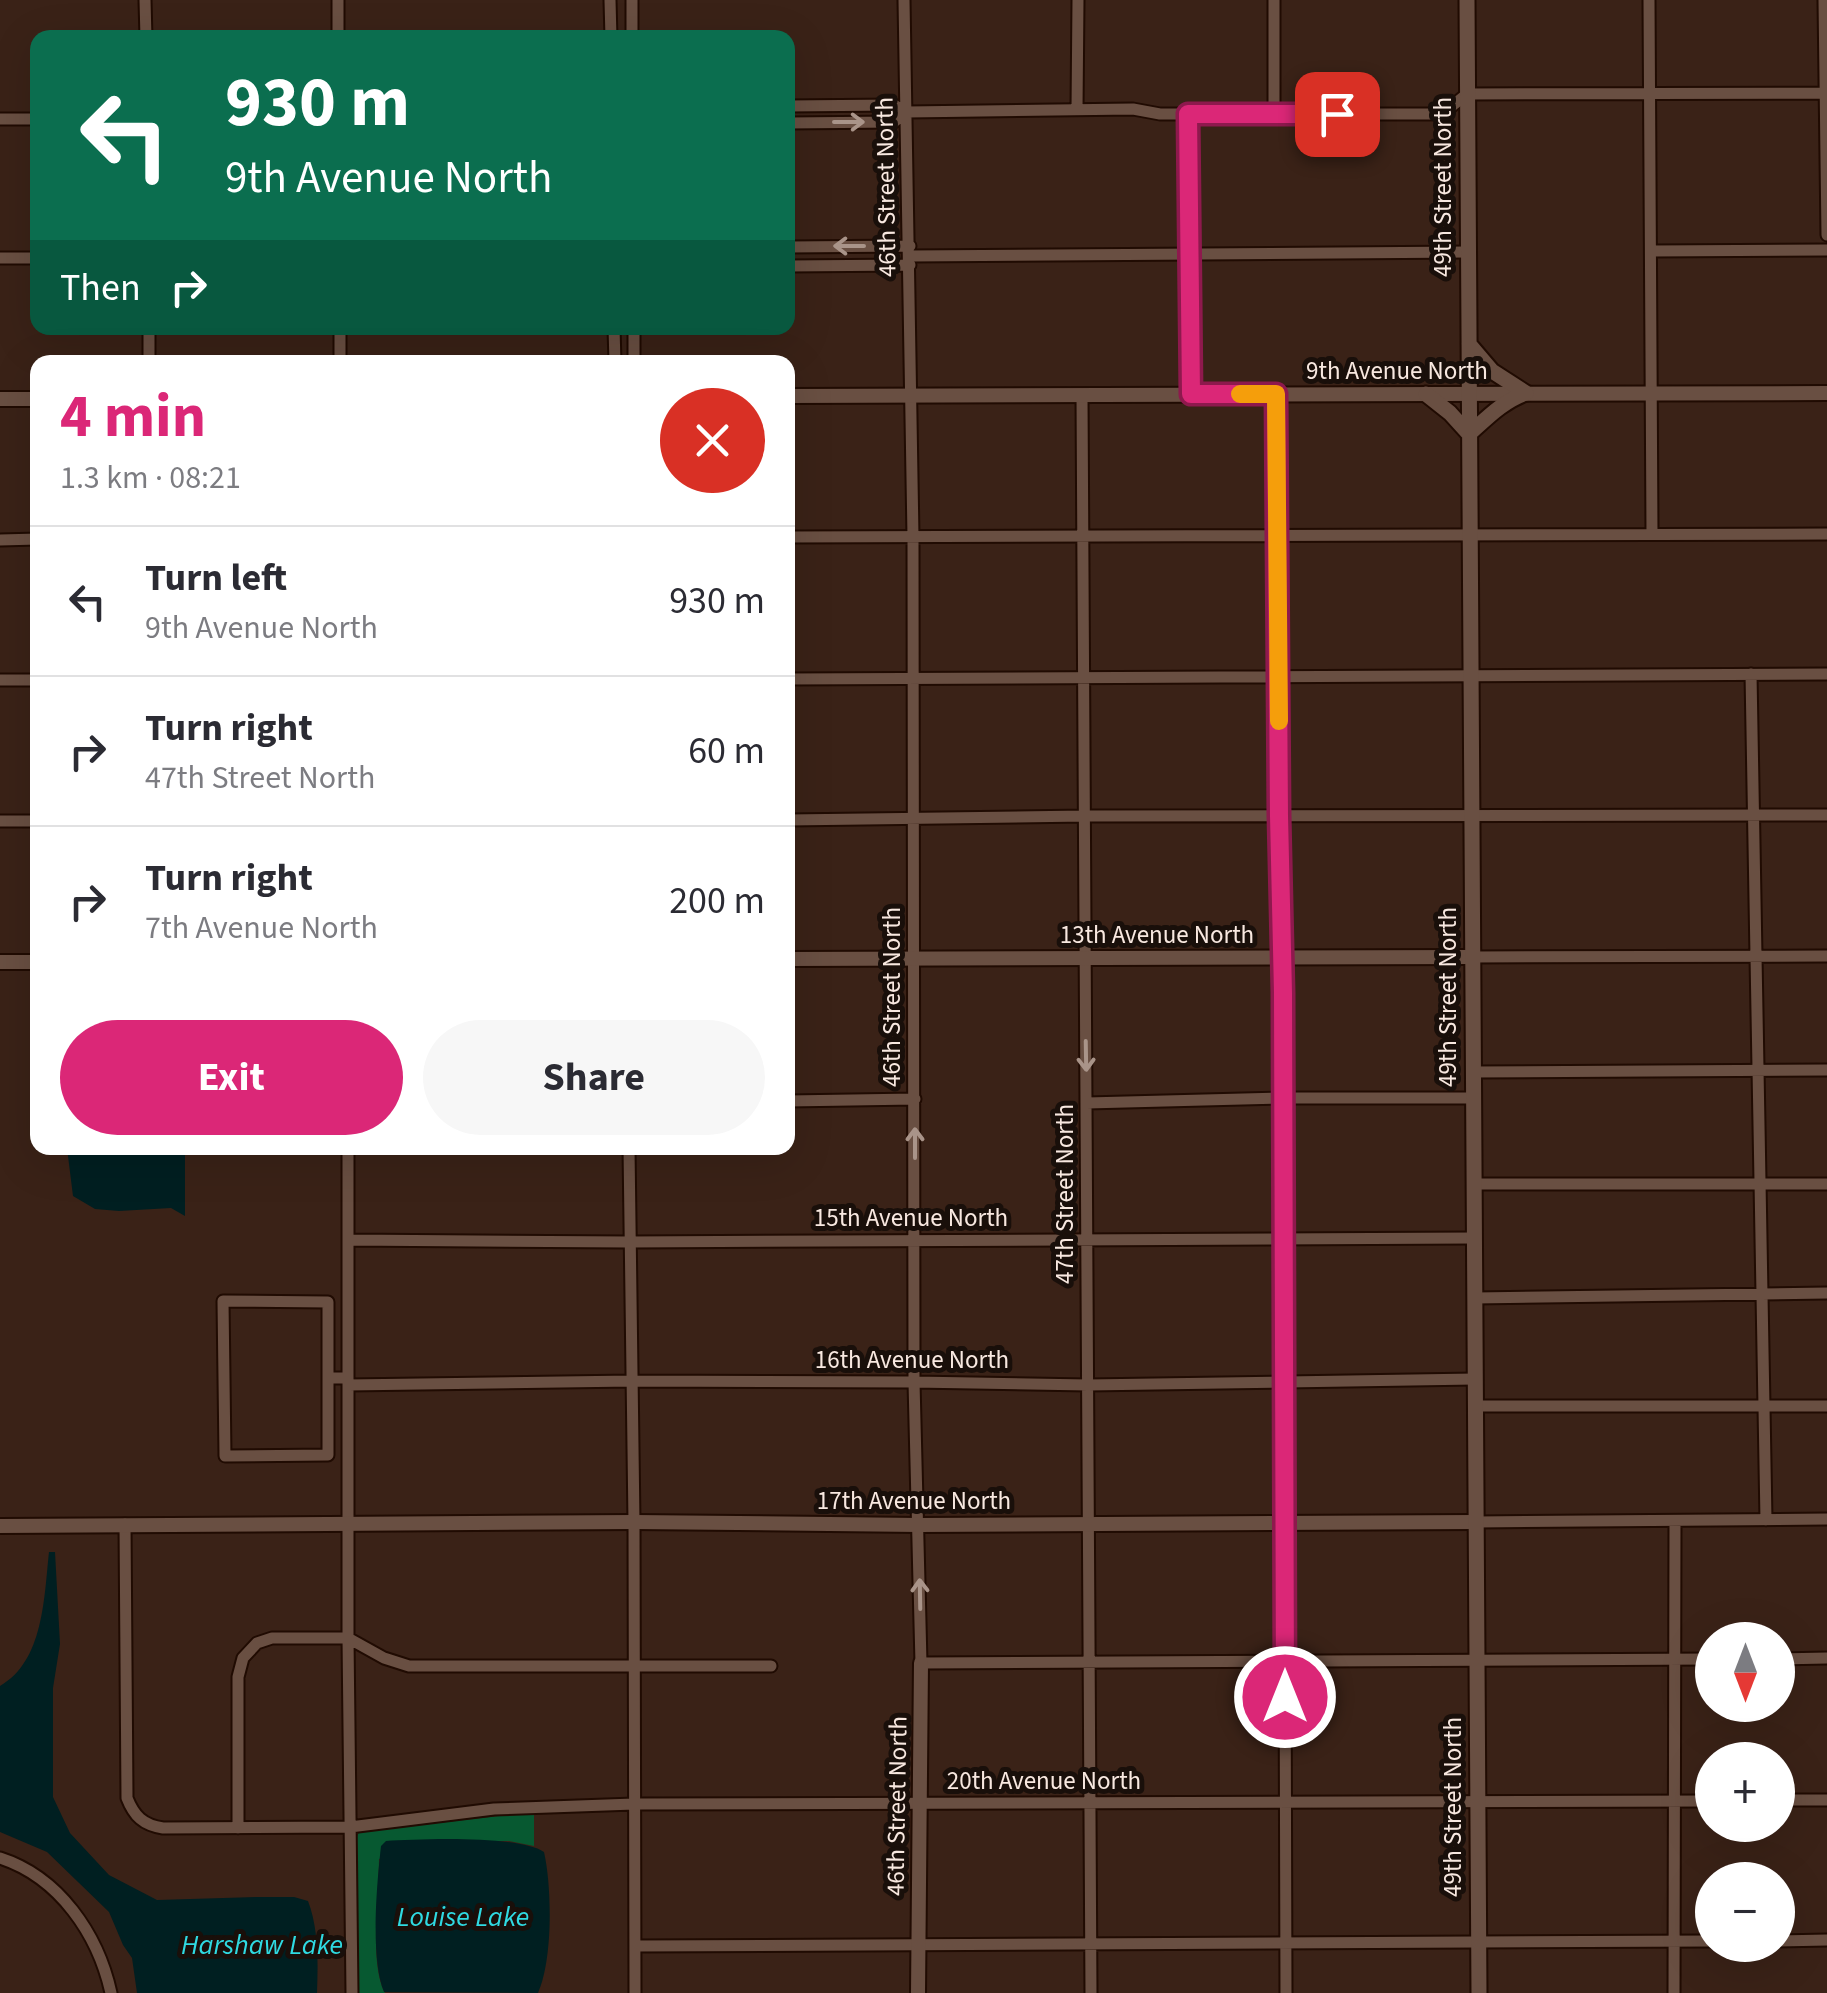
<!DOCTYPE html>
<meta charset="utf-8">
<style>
body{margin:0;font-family:"Source Sans 3",sans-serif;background:#f7f7f7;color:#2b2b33;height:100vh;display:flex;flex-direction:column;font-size:38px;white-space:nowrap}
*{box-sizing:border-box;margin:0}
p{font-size:32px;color:#7c7c81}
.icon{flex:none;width:55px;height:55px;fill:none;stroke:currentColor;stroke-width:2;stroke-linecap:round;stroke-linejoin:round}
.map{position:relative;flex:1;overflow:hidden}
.side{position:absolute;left:30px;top:355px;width:765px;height:800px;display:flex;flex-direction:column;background:#fff;border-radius:20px;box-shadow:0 10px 40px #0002}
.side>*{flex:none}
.guide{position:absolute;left:30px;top:30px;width:765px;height:305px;border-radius:20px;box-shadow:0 10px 40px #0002;background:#0b6e4f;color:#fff;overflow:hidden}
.needle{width:65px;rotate:180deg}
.buttons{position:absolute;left:1695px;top:1622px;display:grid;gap:20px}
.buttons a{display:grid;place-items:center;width:100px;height:100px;border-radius:50%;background:#fff;box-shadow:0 10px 40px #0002;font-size:50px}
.pin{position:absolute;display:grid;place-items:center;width:85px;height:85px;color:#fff;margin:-42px;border-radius:20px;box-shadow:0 5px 15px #0006}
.me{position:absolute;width:110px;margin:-55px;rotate:0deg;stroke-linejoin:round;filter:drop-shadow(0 0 8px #0008)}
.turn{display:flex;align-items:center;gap:35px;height:210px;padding:0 30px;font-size:45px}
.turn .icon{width:130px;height:130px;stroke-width:2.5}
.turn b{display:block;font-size:70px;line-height:85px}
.then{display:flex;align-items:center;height:95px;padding:0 30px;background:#0003;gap:20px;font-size:38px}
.round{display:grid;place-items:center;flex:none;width:105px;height:105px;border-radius:52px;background:#f7f7f7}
.head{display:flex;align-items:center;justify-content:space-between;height:170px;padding:0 30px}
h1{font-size:60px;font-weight:700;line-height:75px;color:#db2777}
.button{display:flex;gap:20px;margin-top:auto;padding:20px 30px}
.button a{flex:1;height:115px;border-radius:60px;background:#db2777;color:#fff;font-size:40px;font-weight:700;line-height:115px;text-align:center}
.button a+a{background:#f7f7f7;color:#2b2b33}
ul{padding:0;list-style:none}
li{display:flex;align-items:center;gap:30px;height:150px;padding:0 30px;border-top:2px solid #e1e1e2}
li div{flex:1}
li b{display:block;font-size:38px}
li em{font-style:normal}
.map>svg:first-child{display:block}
.green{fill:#075931}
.water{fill:#001f21}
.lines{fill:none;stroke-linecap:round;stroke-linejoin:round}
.minor-casing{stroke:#200b02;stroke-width:15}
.tertiary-casing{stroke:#200b02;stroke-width:18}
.secondary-casing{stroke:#200b02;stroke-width:19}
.minor{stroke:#694f42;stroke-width:11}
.tertiary{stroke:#694f42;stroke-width:14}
.secondary{stroke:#694f42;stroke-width:15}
.oneway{stroke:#a99489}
.route-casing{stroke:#8e194d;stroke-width:25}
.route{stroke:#db2777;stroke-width:18}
.slow{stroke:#f59e0b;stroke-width:18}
.labels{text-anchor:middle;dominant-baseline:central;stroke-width:10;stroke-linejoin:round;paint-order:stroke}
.street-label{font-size:25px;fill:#f8e8e0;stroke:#190f0a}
.water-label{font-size:28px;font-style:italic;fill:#2fdae2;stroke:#190f0a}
</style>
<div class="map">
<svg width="1827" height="1993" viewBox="0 0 1827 1993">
<rect width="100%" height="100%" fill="#3a2217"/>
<!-- green -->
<path class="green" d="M534 1812V1846L509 1841H446L379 1859C379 1893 369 1965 385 1993H357L356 1839 359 1832Z"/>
<!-- water -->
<path class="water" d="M67 1148H185V1216L171 1208 119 1211 95 1209 73 1196Z
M49 1552H55L60 1644 53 1688V1797L70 1833 109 1875 157 1900 258 1897H294L308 1901C319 1930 318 1963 317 1993H137L132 1958 123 1945 109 1912 47 1852 0 1832V1686C44 1661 44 1597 49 1552Z
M386 1841C421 1839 518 1835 544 1852 552 1887 553 1960 538 1993L384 1992C370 1959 377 1882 381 1846Z"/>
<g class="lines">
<defs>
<path id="minor" d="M145 0 146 38
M610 0 611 38
M904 0 913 537 914 1382 921 1663 1712 1659
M1274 0V114
M1649 0 1652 534
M1824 0 1827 235
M338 38V0
M632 38V0
M788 106 894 105 907 112 1133 109 1160 114H1442L1467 94 1827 93
M1077 109 1078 0
M1188 113 1191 394
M0 119H38
M788 123 894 122 907 112
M788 247 910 246
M1652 251 1827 250
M910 256 1468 252
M0 258H38
M788 266 910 265
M149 328V362
M340 328V362
M614 328 615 362
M634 328V362
M1276 394 1279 816 1283 957 1286 1993
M1082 395 1091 1993
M788 537 1827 534
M0 540 38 539
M1751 674 1766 1520
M788 679 1827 674
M0 680H38
M788 820 1085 816 1827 815
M0 821H38
M1473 957 1827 956
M1473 1072 1827 1070
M788 1101 915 1099
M1087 1103 1283 1098H1474
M348 1148V1638L352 1993
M629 1148 634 1522 635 1993
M1474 1184H1827
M349 1240 629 1242 1474 1238
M1475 1298 1827 1293
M328 1378V1302L223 1301 225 1456 328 1455V1378H348
M348 1385 632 1381 914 1382 1088 1385 1475 1379
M1475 1406H1827
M1476 1522 1827 1519
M125 1524 127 1798C134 1816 143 1825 163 1828L350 1827 494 1809 634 1804 1712 1801
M1778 1659 1827 1658
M1778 1800H1827
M238 1828V1677L243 1658 257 1643 272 1638H348L384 1658 409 1666H771
M0 1858C59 1877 98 1934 111 1993
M1778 1941 1827 1940
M635 1946 1712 1941
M1674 1993 1675 1521"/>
<path id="tertiary" d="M788 396 1827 393
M0 399H38
M788 959 1473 957
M0 962H38
M0 1526 634 1522 919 1525 1476 1522
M918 1993 921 1663"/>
<path id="secondary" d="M1467 0 1479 1993
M1469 344 1492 371 1526 393
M1426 394 1450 413 1469 434
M1469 434C1487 418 1503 401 1526 393"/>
</defs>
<!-- minor casing -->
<use href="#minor" class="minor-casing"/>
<!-- tertiary casing -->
<use href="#tertiary" class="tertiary-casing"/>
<!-- secondary casing -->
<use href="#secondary" class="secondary-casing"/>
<!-- minor -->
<use href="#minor" class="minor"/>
<!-- tertiary -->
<use href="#tertiary" class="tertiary"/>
<!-- secondary -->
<use href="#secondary" class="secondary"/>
</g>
<!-- one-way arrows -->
<defs><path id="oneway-shaft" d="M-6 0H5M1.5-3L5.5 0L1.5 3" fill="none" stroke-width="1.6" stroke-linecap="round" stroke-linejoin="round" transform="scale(2.5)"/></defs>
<g class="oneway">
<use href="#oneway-shaft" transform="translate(849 122)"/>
<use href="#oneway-shaft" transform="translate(849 246) rotate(180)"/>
<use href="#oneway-shaft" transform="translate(1086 1056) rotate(89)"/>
<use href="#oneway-shaft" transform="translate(915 1143) rotate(-90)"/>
<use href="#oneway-shaft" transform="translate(920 1594) rotate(-91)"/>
</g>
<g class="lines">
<defs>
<path id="route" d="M1285 1697 1283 993 1279 816 1276 394H1191L1188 114H1337"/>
</defs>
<!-- route casing -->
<use href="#route" class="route-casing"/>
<!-- route -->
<use href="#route" class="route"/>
<!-- slow -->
<path class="slow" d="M1240 394H1276L1279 721"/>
</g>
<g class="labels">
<!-- street labels -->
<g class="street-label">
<text transform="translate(886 187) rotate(-91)">46th Street North</text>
<text transform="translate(1443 187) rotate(-90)">49th Street North</text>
<text x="1397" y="371">9th Avenue North</text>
<text x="1157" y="935">13th Avenue North</text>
<text transform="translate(892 997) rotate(-90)">46th Street North</text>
<text transform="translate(1448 997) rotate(-90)">49th Street North</text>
<text transform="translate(1065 1194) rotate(-90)">47th Street North</text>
<text x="911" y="1218">15th Avenue North</text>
<text x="912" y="1360">16th Avenue North</text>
<text x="914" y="1501">17th Avenue North</text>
<text x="1044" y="1781">20th Avenue North</text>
<text transform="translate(897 1806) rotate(-89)">46th Street North</text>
<text transform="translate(1453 1807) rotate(-90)">49th Street North</text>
</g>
<!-- water labels -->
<g class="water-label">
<text x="463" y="1917">Louise Lake</text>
<text x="262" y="1945">Harshaw Lake</text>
</g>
</g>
</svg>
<div class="buttons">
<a><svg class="needle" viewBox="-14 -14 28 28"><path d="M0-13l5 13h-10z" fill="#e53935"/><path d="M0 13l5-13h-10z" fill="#7c7c81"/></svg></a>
<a>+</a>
<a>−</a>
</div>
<div class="pin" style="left:1337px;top:114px;background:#d93025"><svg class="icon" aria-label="arrive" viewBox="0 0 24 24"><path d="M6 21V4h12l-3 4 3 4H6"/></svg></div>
<svg class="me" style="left:1285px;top:1697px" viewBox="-20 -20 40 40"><circle r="17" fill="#db2777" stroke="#fff" stroke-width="3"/><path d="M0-11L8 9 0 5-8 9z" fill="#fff"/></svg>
<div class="guide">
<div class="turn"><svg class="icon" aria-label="left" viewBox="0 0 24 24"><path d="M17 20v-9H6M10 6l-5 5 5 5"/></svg><div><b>930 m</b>9th Avenue North</div></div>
<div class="then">Then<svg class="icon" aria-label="right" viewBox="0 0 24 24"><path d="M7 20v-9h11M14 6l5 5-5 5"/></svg></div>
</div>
<section class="side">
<div class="head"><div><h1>4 min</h1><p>1.3 km · 08:21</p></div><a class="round" style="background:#d93025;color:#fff"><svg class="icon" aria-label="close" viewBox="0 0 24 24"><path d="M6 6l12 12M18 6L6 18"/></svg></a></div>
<ul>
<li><svg class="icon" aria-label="left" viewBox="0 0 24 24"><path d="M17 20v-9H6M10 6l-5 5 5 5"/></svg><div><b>Turn left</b><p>9th Avenue North</p></div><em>930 m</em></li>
<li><svg class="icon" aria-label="right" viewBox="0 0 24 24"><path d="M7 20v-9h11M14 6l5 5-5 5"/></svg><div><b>Turn right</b><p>47th Street North</p></div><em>60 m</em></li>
<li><svg class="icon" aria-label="right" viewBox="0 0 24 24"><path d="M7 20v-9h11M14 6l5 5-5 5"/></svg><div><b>Turn right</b><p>7th Avenue North</p></div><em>200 m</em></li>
</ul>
<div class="button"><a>Exit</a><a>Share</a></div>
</section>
</div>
